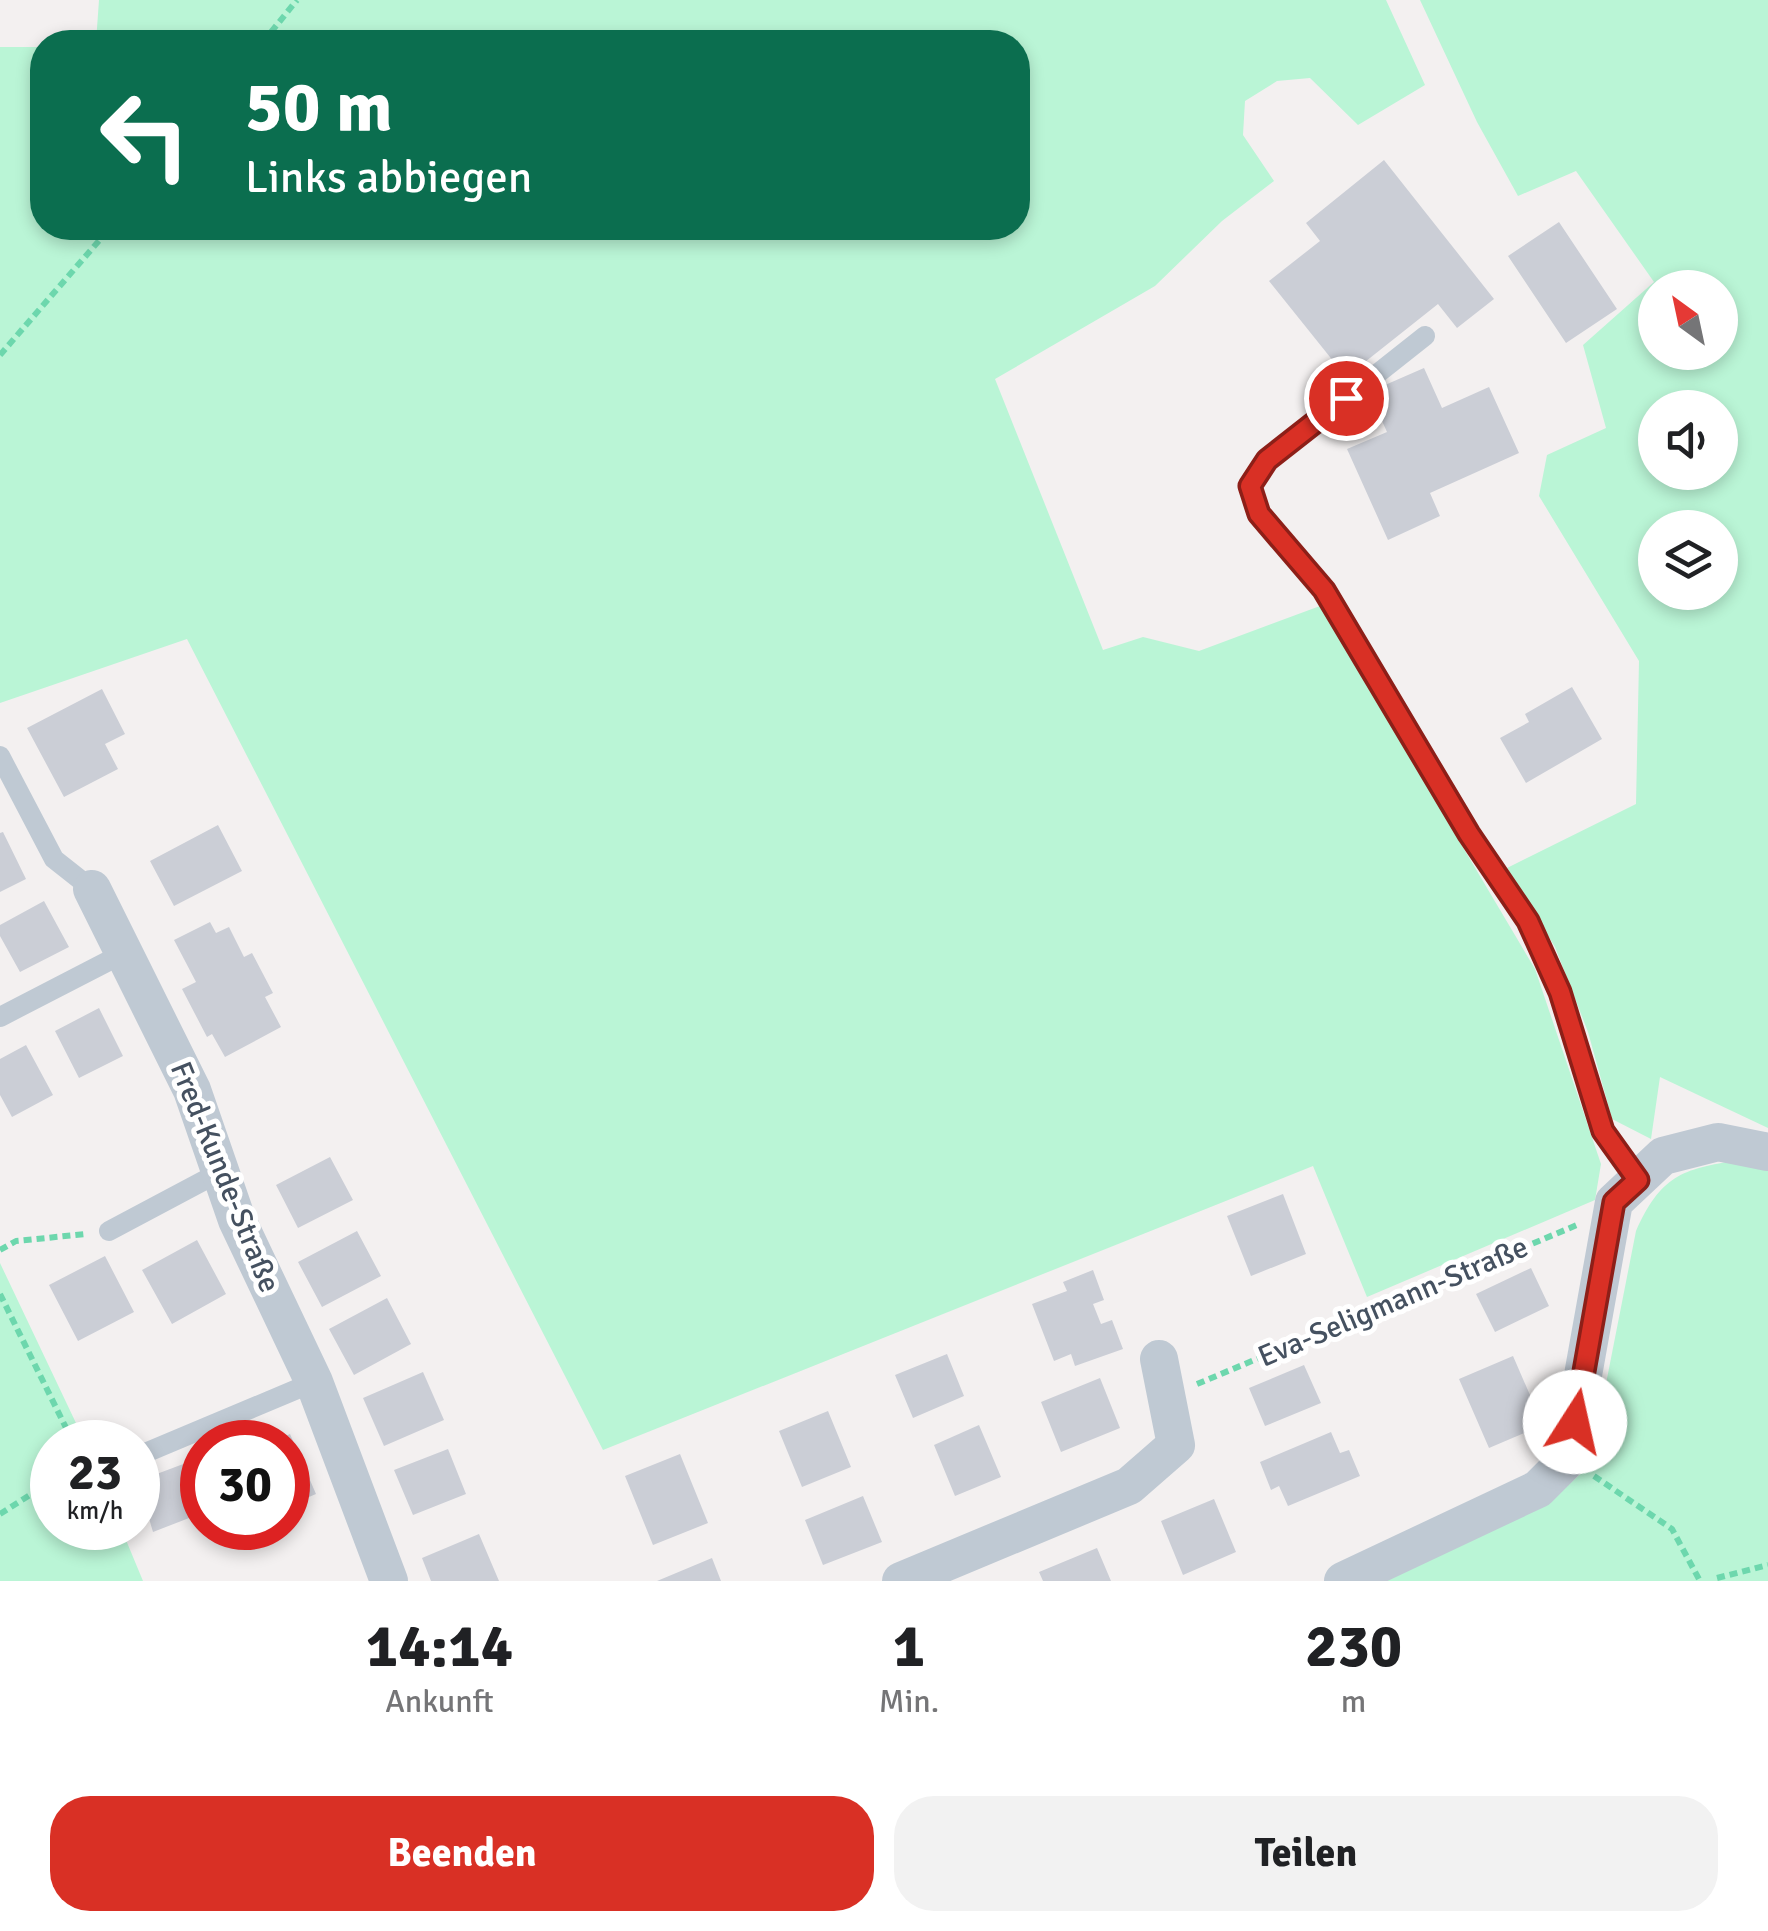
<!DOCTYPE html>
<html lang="de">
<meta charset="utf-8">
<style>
body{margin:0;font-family:Signika,sans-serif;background:#f2f2f2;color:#202124;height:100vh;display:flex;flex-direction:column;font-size:38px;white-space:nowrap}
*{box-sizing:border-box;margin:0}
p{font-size:32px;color:#757577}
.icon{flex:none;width:55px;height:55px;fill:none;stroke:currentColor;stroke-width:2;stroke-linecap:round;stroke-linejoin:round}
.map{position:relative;height:1581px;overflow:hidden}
.sheet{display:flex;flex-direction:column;background:#fff;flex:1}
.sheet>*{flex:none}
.top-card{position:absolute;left:30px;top:30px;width:1000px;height:210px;border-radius:40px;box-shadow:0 5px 15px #0003;background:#0b6e4f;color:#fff;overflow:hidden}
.needle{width:65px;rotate:327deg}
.tools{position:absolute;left:1638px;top:270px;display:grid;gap:20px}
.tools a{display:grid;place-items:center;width:100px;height:100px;border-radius:50%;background:#fff;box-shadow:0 5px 15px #0003;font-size:50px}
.speed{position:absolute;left:30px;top:1420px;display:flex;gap:20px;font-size:50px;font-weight:700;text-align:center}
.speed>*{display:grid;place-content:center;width:130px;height:130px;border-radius:50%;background:#fff;box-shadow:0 5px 15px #0003;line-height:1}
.speed small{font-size:25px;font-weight:400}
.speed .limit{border:15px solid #d22;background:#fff;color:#111}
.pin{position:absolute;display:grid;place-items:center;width:85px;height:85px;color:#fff;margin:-42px;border:5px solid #fff;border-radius:50%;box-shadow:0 2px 10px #0007}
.me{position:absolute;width:110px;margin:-55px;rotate:10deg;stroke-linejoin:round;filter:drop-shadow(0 0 8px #0008)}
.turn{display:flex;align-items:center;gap:35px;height:210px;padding:0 50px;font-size:45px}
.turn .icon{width:130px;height:130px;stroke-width:2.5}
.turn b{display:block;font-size:70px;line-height:85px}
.eta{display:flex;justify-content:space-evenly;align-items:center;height:170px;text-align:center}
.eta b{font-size:60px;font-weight:700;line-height:70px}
.primary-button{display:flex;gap:20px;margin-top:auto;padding:20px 50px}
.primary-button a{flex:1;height:115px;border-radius:40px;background:#d93025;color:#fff;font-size:40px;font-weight:700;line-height:115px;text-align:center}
.primary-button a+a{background:#f2f2f2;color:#202124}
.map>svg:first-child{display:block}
.green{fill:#baf5d6;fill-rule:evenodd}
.building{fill:#cbced6}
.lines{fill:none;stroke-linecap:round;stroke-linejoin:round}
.path{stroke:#6dd7ad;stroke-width:6;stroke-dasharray:8 5;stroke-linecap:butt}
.service{stroke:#bfc9d3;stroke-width:20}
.minor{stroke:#bfc9d3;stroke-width:38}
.route-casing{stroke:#8d1f18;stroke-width:25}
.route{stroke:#d93025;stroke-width:18}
.labels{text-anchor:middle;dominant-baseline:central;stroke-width:10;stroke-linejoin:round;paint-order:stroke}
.street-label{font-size:30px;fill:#455160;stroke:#fff}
</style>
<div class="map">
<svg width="1768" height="1581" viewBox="0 0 1768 1581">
<rect width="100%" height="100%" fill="#f3f0f0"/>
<!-- green -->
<path class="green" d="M99 0H1386L1425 85 1358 125 1310 78 1277 81 1245 101 1243 135 1274 181 1222 221 1155 286 995 379 1103 650 1143 637 1199 651 1320 606 1535 969 1601 1164 1595 1200 1367 1297 1313 1166 603 1450 187 639 0 703V47H42V228H1018V42H96Z
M1420 0H1768V1128L1660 1077 1651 1139 1612 1119 1588 1032 1555 947 1507 868 1636 804 1639 661 1539 496 1547 455 1606 428 1583 345 1654 282 1576 171 1518 196 1477 122ZM1655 288H1720V352H1655ZM1655 408H1720V472H1655ZM1655 528H1720V592H1655Z
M1739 1160 1768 1169V1581H1377L1552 1500 1590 1465 1636 1231C1661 1176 1681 1169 1739 1160Z
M0 1263 85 1442H52V1528H121L143 1581H0Z"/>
<!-- building -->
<path class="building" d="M1384 160 1494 299 1457 328 1438 304 1346 377 1269 281 1320 241 1306 223Z
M1559 222 1617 309 1566 343 1508 256Z
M1424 368 1442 408 1489 387 1519 453 1430 493 1440 516 1388 540 1347 449 1387 432 1369 392Z
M1572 687 1602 739 1526 783 1500 738 1529 722 1525 714Z
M102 689 125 734 105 744 118 769 64 797 27 728Z
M218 825 242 871 174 906 150 861Z
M3 832 26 879 0 892V833Z
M44 901 69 947 20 972 0 936V925Z
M210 922 216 933 229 927 244 957 252 953 273 993 265 997 281 1027 225 1057 212 1034 207 1037 182 989 196 982 174 940Z
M99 1008 123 1056 79 1078 55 1031Z
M26 1045 53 1095 12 1117 0 1095V1059Z
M330 1157 353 1200 298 1228 276 1185Z
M1283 1194 1306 1254 1251 1276 1227 1216Z
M357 1231 381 1276 322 1307 298 1262Z
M197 1240 226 1294 172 1324 142 1270Z
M105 1256 134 1312 78 1341 49 1285Z
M1531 1268 1549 1306 1495 1332 1476 1294Z
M1093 1270 1104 1300 1093 1304 1101 1324 1112 1320 1123 1349 1075 1366 1071 1354 1054 1361 1032 1304 1067 1291 1063 1282Z
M387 1298 411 1344 354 1375 329 1329Z
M947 1354 964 1396 913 1418 895 1375Z
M1513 1356 1543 1425 1489 1448 1459 1379Z
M1304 1365 1321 1403 1265 1426 1249 1388Z
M423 1372 444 1420 384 1446 363 1398Z
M1100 1378 1120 1428 1061 1452 1041 1402Z
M828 1411 851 1467 802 1487 779 1431Z
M979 1425 1001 1477 955 1496 934 1445Z
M1331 1432 1340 1453 1349 1450 1360 1476 1288 1506 1279 1486 1271 1490 1260 1462Z
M290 1434 316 1494 288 1506V1442H272Z
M448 1449 466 1494 413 1515 394 1470Z
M680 1454 708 1523 653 1545 625 1476Z
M202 1457V1513L153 1532 138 1481Z
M863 1496 882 1542 823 1565 805 1520Z
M1214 1499 1236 1552 1183 1575 1161 1521Z
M479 1534 499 1581H431L422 1558Z
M1097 1548 1111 1581H1043L1039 1572Z
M712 1558 721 1581H657Z"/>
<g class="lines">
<!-- path -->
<path class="path" d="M263 42 297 0
M0 355 110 228
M0 1250 16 1241 86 1234
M0 1294 73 1442
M1197 1384 1577 1225
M1594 1476 1672 1529 1700 1581
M0 1514 52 1481
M1717 1578 1768 1565"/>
<!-- service -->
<path class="service" d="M1425 336 1267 461 1250 486 1259 514 1324 591 1469 834 1527 921 1560 992 1603 1131 1638 1180
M0 756 54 859 92 889
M0 1017 124 953
M109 1231 220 1172
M138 1456 314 1382"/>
<!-- minor -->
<path class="minor" d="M92 889 192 1090 237 1220 314 1382 389 1581
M901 1581 1129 1486 1176 1445 1159 1359
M1343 1581 1538 1489 1568 1459 1614 1202 1663 1156 1718 1142 1768 1152"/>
</g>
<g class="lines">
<defs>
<path id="route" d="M1346 398 1267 460 1250 486 1259 514 1324 590 1469 834 1528 921 1560 992 1603 1131 1638 1180 1614 1202 1575 1422"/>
</defs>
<!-- route casing -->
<use href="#route" class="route-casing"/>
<!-- route -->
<use href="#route" class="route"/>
</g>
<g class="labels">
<!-- street labels -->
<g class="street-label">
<text transform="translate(225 1177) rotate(68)">Fred-Kunde-Straße</text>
<text transform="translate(1393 1302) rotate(-23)">Eva-Seligmann-Straße</text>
</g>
</g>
</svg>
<div class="tools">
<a><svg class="needle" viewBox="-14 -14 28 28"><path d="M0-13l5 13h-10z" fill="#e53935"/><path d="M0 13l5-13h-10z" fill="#757577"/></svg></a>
<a><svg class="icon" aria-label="sound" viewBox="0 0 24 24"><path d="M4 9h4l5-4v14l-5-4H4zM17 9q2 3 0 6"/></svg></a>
<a><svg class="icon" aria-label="layers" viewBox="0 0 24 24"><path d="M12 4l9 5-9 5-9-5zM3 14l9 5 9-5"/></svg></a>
</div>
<div class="speed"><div>23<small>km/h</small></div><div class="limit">30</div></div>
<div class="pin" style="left:1346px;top:398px;background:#d93025"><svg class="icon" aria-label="arrive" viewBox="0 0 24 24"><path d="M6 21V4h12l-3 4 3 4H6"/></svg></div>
<svg class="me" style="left:1575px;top:1422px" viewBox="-20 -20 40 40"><circle r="19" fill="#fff"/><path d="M0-13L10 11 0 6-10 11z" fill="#d93025"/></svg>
<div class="top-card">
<div class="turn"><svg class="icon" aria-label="left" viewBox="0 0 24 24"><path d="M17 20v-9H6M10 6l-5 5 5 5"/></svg><div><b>50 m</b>Links abbiegen</div></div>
</div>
</div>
<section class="sheet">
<div class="eta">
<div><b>14:14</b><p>Ankunft</p></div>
<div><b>1</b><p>Min.</p></div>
<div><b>230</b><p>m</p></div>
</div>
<div class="primary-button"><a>Beenden</a><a>Teilen</a></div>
</section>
